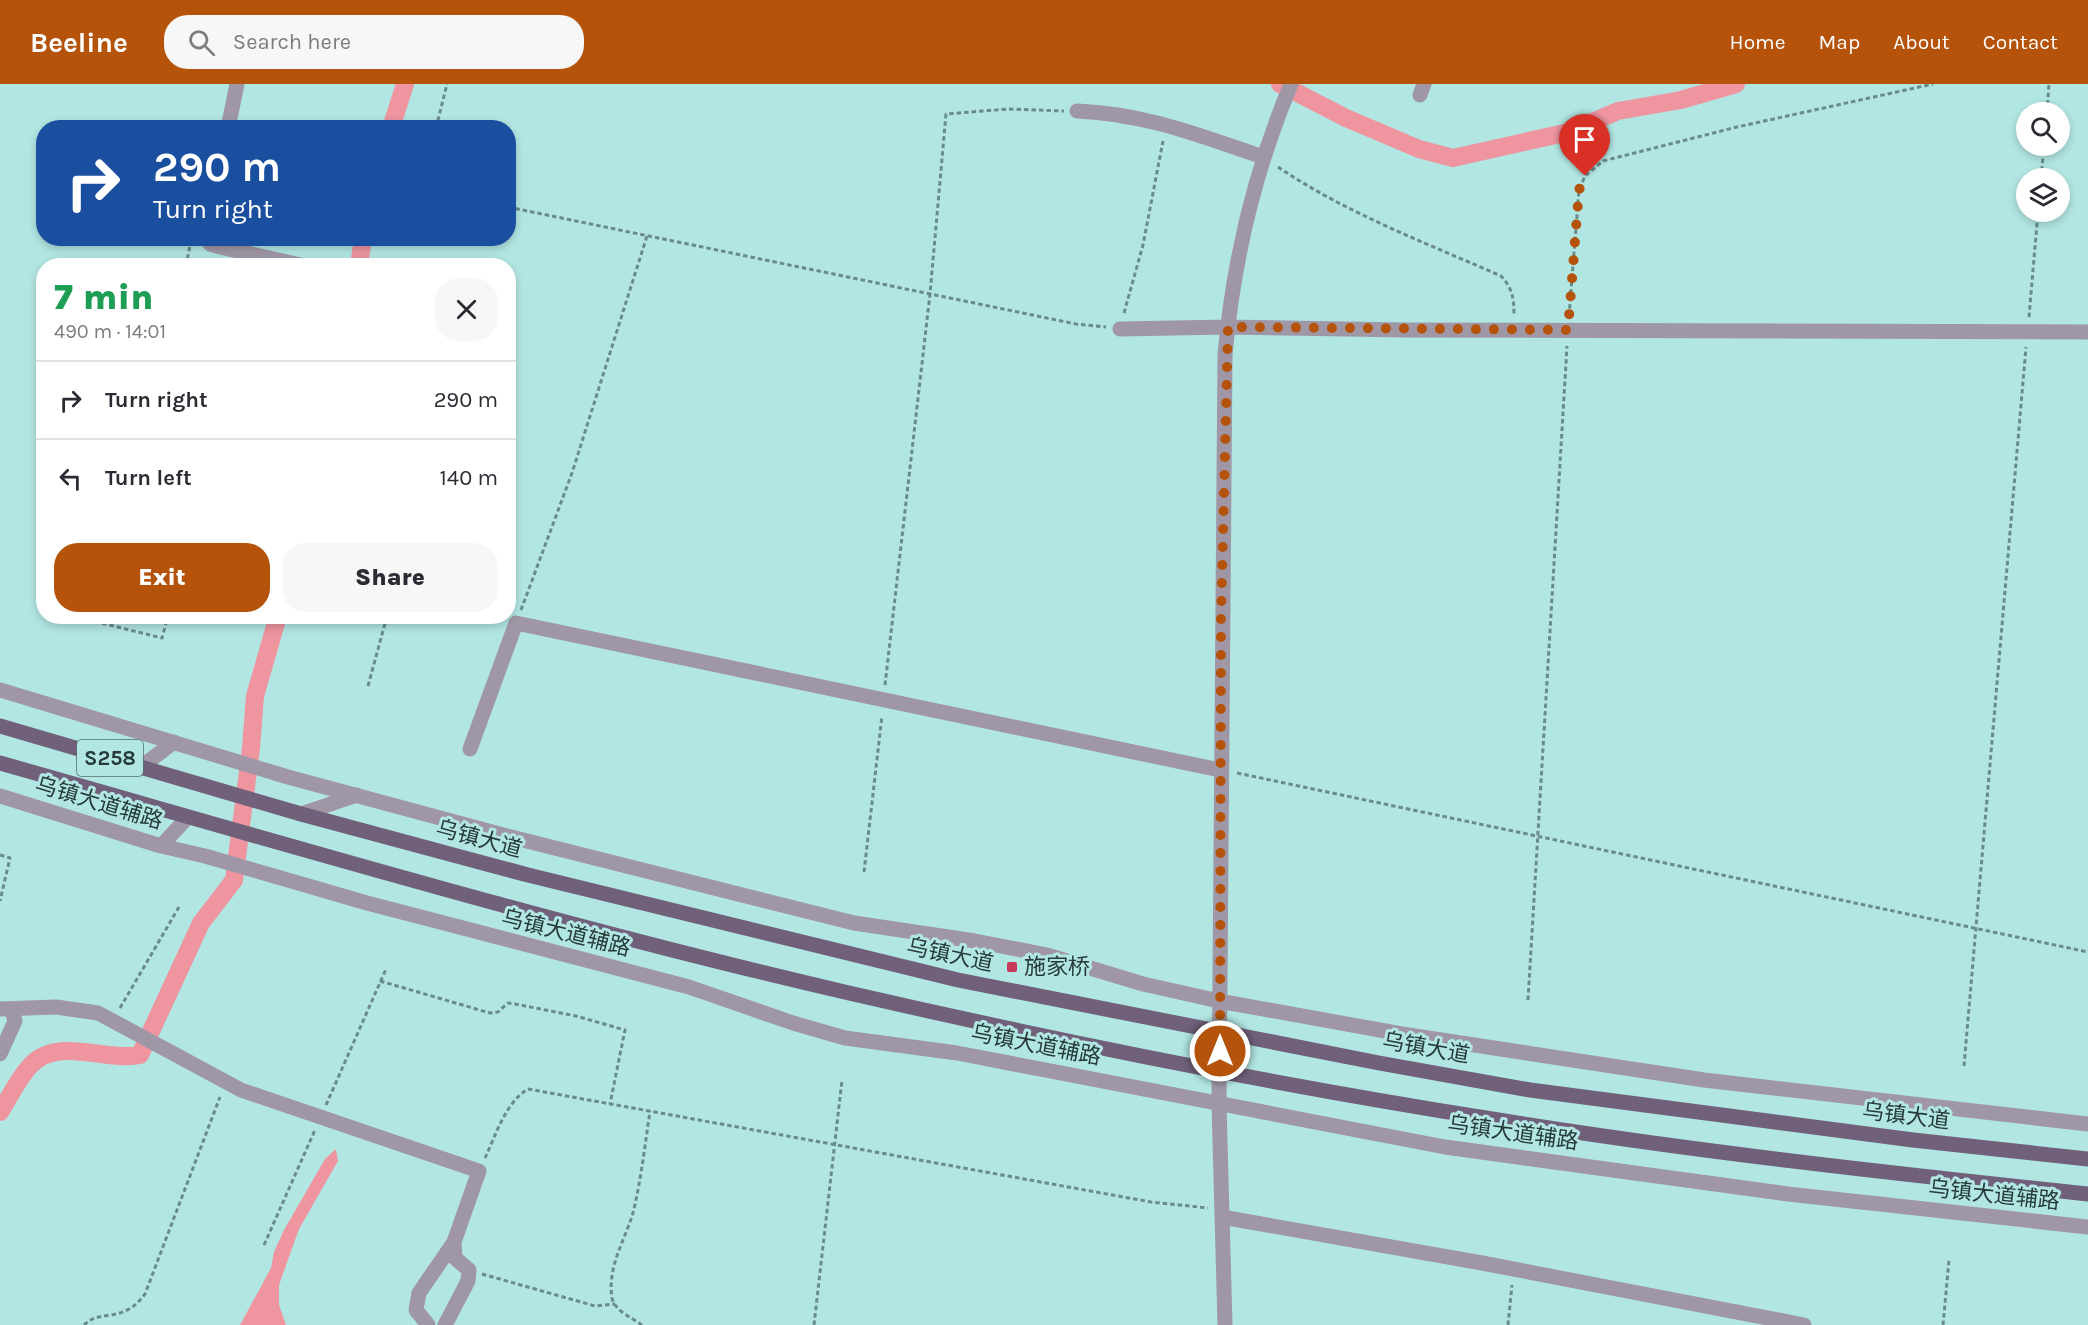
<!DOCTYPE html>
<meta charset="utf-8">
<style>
body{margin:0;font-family:Karla,"Noto Sans SC",sans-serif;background:#f7f7f7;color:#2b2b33;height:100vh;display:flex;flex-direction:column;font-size:22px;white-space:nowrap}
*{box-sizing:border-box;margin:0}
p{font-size:20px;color:#7c7c81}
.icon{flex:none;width:33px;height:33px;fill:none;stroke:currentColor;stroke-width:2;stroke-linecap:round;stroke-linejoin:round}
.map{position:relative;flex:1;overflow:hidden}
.sheet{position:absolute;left:36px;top:174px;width:480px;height:366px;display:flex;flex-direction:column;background:#fff;border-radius:24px;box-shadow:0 3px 9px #0003}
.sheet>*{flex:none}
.top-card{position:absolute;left:36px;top:36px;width:480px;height:126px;border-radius:24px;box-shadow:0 3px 9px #0003;background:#1a4fa0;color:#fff;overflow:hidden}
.fabs{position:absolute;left:2016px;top:18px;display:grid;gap:12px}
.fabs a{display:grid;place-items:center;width:54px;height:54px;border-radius:50%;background:#fff;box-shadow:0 3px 9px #0003;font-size:30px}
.pin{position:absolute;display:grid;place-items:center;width:51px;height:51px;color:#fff;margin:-62px -26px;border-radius:50% 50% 50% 0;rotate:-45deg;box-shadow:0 0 6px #0007}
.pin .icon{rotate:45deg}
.me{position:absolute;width:66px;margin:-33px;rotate:0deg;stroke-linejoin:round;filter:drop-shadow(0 0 4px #0008)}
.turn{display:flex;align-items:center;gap:21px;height:126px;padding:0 18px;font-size:27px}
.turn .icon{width:78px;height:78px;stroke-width:2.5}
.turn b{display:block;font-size:42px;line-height:51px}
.round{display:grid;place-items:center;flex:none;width:63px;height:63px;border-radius:24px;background:#f7f7f7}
.headline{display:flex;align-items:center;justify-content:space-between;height:102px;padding:0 18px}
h1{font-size:36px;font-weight:800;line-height:45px;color:#1e9e55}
.action{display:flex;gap:12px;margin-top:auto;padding:12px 18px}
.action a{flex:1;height:69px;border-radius:24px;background:#b45309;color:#fff;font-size:24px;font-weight:800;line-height:69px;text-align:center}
.action a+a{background:#f7f7f7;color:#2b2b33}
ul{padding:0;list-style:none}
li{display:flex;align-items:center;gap:18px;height:78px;padding:0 18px;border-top:2px solid #e1e1e2}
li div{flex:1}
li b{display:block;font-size:22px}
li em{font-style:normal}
header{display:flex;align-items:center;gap:36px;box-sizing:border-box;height:84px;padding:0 30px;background:#b45309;color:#fff}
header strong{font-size:28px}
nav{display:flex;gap:33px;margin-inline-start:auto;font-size:21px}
.search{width:420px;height:54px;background:#f7f7f7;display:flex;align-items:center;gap:15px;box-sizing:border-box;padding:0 21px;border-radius:24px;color:#7c7c81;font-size:22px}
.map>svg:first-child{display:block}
.water{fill:#ee95a0}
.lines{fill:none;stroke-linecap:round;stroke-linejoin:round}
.canal{stroke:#ee95a0;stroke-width:18}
.path{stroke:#698c8a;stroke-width:3;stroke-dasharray:4.5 3;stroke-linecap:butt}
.minor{stroke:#a097a6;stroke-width:15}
.major{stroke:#70607a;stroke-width:15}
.route{stroke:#b45309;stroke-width:10;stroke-dasharray:0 18}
.poi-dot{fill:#c93959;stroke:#b2e6e3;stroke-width:2}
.labels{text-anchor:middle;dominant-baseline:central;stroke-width:6;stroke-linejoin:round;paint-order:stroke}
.shield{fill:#b2e6e3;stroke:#4f6e6c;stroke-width:1.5}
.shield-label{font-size:21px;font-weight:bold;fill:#253a39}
.street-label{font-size:22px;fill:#253a39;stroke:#b2e6e3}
.poi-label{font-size:22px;fill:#253a39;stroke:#b2e6e3;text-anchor:start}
</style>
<header>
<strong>Beeline</strong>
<div class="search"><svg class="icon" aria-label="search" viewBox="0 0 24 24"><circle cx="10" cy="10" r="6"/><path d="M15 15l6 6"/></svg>Search here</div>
<nav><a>Home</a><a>Map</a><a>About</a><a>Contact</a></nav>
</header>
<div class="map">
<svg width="2088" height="1241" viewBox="0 0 2088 1241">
<rect width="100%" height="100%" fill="#b2e6e3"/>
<!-- water -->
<path class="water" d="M336 1065 338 1077 299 1145 279 1201V1221L286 1241H240L271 1184 274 1168 284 1146 325 1075Z"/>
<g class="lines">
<!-- canal -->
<path class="canal" d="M1280 0 1346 34 1419 65 1453 74 1569 48 1618 27 1681 16 1736 0
M391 44 405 0
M359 182 363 154
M0 1028C10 1013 18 994 31 981 58 952 106 978 140 971L201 839 234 796 251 664 255 612 278 532"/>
<!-- path -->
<path class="path" d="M2047 28 2049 0
M436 44 447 0
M1278 83C1346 129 1426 159 1501 192 1513 205 1514 215 1514 232
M2041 94 2044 62
M508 123 1076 240 1106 243
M186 182 191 156
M1124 229 1143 161 1163 57
M1569 232 1579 106 1585 92 1603 77 1737 43 1933 0
M2029 233 2038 128
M521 526 572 389 647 152
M73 532 162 554 168 532
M484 532 500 536
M885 601 930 210 946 30 1008 25 1064 27
M368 602 387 532
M1237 689 2088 868
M0 771 10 774 0 817
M864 788 882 632
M380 897 490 929 498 928 508 919 515 920 576 932 625 946 610 1020
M1528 916 1567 262
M120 924 179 823
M1964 982 2026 263
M326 1021 386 885
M485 1074C496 1051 505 1019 528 1005L1151 1118 1208 1124
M264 1161 315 1046
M482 1190 595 1222 615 1220
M84 1241C101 1224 122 1241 145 1210L220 1013
M642 1241C632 1234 614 1226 612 1214 607 1183 625 1156 633 1129 641 1096 645 1061 650 1027
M814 1241 842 996
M1508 1241 1512 1201
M1943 1241 1949 1176"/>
<!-- minor -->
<path class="minor" d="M1420 11 1424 0
M1077 27C1146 30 1198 51 1263 73
M228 44 237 0
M207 154 210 160 220 163 305 182
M1120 245 1228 243 1406 246 2088 248
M0 606 288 693 507 752 854 839 975 857 1047 871 1143 900 1219 917 1402 950 1704 996 2088 1040
M470 665 516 539 1220 686
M141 683 174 658
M0 712 161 762 205 772 367 819 689 903 793 939 845 954 957 969 1445 1063 1788 1110 2088 1143
M301 730 357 711
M161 762 187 734
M0 925 56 923 98 929 241 1006 479 1087 454 1158 455 1174 469 1186 468 1197 445 1241
M0 970 15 937 12 926
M1222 1133 1482 1179 1804 1241
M428 1241 416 1226 419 1209 454 1158
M1225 1241 1219 1020 1225 271C1233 178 1255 86 1291 0"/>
<!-- major -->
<path class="major" d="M0 642 301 730 528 791 958 896 1379 979 1530 1006 1913 1056 2088 1075
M0 679C282 759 563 843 849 909 1062 958 1277 1001 1492 1035 1689 1067 1889 1089 2088 1110"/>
</g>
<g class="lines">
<!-- route -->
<path class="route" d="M1220 967 1221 534 1228 243 1568 246 1579 106 1585 92"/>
</g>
<!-- markers -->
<rect class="poi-dot" x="1006" y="877" width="12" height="12" rx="3"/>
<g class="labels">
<!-- shield labels -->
<rect class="shield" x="77" y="656" width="66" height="36" rx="4.5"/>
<g class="shield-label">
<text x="110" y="674">S258</text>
</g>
<!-- street labels -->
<g class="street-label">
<text transform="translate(99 719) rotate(17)">乌镇大道辅路</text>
<text transform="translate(479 755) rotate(15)">乌镇大道</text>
<text transform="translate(566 849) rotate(14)">乌镇大道辅路</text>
<text transform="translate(950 871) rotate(12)">乌镇大道</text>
<text transform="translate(1036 961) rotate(11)">乌镇大道辅路</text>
<text transform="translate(1426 964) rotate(10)">乌镇大道</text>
<text transform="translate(1906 1032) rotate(7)">乌镇大道</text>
<text transform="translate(1513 1049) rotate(8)">乌镇大道辅路</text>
<text transform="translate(1994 1111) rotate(6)">乌镇大道辅路</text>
</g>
<!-- poi labels -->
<g class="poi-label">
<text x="1024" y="883">施家桥</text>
</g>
</g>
</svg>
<div class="fabs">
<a><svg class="icon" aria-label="search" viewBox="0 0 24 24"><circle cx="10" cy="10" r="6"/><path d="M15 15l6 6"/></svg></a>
<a><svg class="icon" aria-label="layers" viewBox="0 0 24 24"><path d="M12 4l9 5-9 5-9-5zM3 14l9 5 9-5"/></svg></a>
</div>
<div class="pin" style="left:1585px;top:92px;background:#d93025"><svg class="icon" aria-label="arrive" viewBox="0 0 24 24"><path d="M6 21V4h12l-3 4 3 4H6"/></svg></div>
<svg class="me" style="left:1220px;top:967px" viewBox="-20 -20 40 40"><circle r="17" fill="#b45309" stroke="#fff" stroke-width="3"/><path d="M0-11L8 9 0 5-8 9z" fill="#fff"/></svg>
<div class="top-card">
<div class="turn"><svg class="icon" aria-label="right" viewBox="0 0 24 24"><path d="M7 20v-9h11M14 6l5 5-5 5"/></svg><div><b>290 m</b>Turn right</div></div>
</div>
<section class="sheet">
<div class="headline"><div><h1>7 min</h1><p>490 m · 14:01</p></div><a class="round"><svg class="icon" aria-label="close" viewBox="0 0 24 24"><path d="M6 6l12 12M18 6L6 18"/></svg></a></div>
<ul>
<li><svg class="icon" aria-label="right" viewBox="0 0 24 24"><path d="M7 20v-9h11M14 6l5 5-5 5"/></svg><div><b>Turn right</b></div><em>290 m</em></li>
<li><svg class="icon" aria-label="left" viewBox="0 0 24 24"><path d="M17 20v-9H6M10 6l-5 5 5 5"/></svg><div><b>Turn left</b></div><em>140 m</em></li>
</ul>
<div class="action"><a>Exit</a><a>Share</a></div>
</section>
</div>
